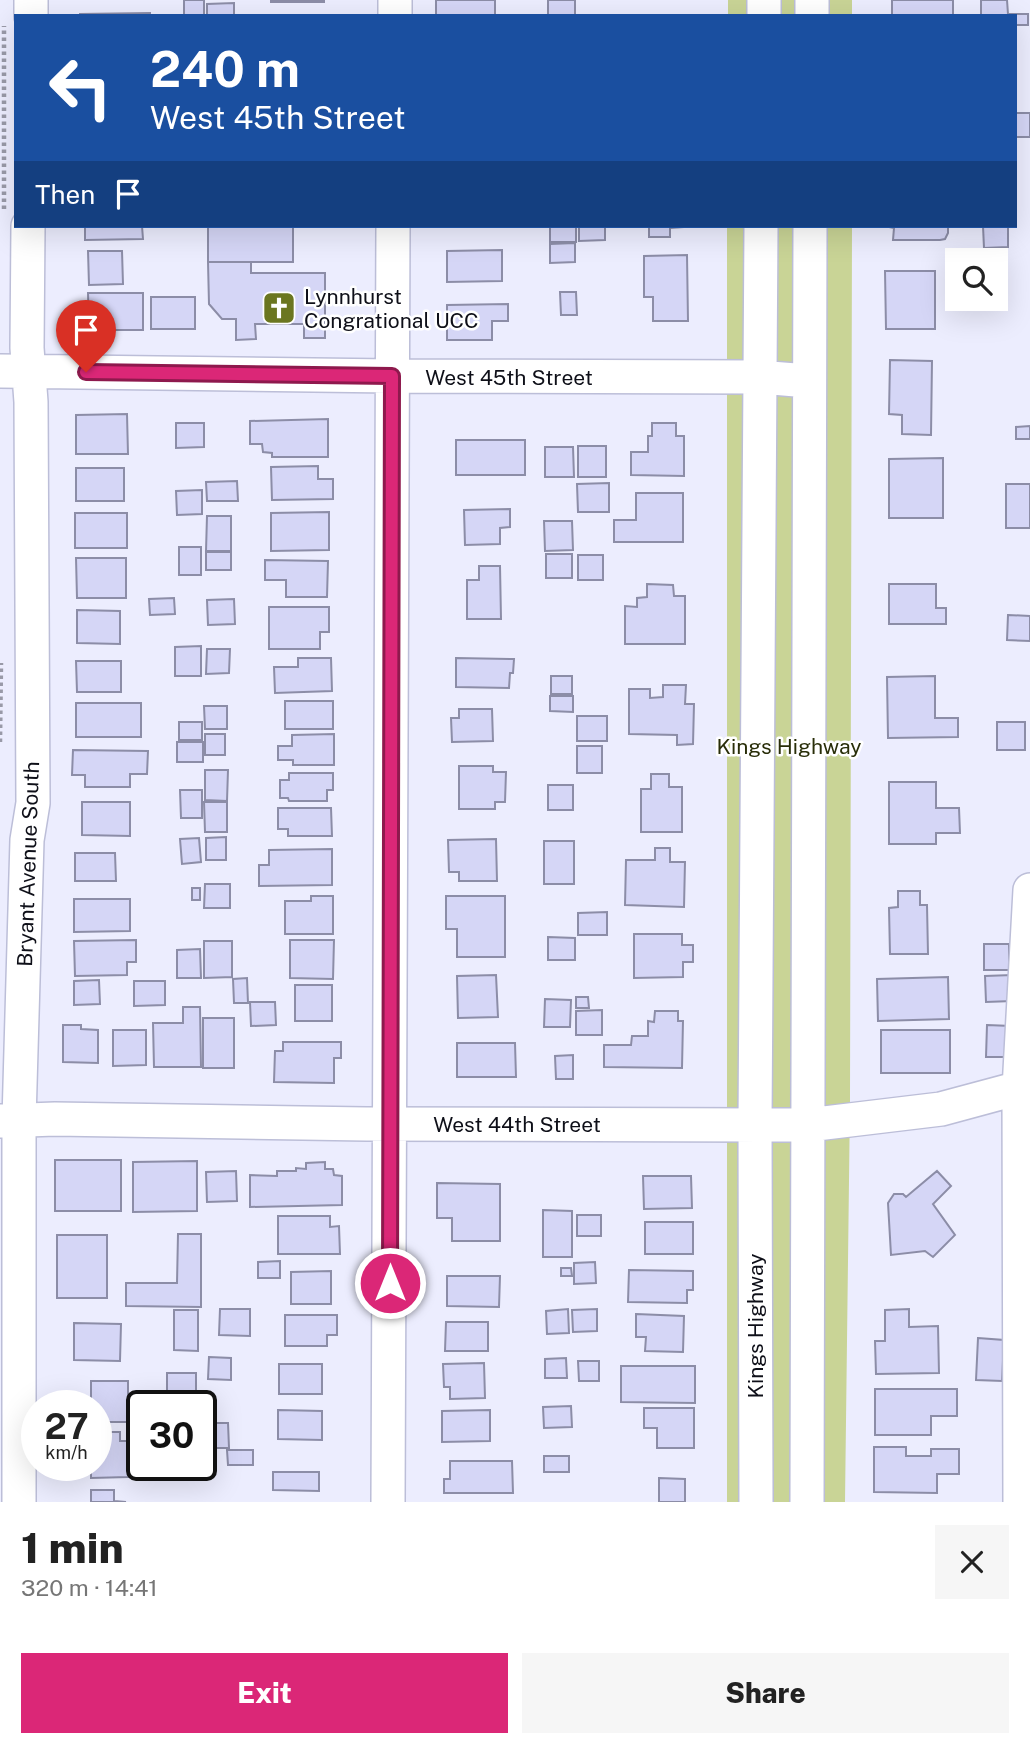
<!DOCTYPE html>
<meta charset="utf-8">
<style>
body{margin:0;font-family:"Public Sans",sans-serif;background:#f6f6f6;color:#222;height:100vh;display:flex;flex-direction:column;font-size:26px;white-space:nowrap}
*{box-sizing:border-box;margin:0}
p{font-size:23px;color:#767676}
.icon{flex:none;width:38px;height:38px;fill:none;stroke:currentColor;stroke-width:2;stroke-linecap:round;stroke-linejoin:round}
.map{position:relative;height:1502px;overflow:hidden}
.details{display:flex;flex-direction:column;background:#fff;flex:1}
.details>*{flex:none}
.guide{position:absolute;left:14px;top:14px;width:1003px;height:214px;border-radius:0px;box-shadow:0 7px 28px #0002;background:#1a4fa0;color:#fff;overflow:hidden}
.fabs{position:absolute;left:945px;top:248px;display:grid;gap:14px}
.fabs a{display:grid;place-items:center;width:63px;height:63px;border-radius:0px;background:#fff;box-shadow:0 7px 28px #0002;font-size:35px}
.speed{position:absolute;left:21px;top:1390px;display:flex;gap:14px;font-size:35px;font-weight:700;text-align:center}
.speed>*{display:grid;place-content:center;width:91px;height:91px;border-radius:50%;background:#fff;box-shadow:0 7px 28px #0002;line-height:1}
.speed small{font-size:18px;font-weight:400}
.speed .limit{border:4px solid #111;border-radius:10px;background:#fff;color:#111}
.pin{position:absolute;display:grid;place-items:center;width:60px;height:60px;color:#fff;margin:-72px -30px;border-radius:50% 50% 50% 0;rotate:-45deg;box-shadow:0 0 7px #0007}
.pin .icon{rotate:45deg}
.me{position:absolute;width:77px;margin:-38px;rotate:0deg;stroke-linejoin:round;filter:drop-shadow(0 0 5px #0008)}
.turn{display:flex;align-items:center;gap:24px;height:147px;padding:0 21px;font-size:32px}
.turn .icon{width:91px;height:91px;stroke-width:2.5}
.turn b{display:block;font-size:49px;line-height:60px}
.then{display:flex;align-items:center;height:66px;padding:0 21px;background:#0003;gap:14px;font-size:26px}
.round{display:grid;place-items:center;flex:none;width:74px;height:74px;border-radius:0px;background:#f6f6f6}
.head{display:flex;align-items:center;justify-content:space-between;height:119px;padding:0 21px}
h1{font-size:42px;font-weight:800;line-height:52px}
.action{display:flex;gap:14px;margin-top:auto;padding:14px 21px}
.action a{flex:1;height:80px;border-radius:0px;background:#db2777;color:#fff;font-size:28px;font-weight:800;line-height:80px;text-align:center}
.action a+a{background:#f6f6f6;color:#222}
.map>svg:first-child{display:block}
.green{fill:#c9d496}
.building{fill:#d5d6f6;stroke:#8c8da7;stroke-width:2}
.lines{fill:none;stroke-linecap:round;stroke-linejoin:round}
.minor-casing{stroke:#bcbed8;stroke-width:36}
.path{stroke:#999aa8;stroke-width:4.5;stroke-dasharray:3.5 3.5;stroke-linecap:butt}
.minor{stroke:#fff;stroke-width:33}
.route-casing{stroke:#8e194d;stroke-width:18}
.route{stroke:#db2777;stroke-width:12}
.labels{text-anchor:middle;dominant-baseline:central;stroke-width:5;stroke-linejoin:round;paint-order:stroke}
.poi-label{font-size:21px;fill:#0e0f18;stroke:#fff;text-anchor:start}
.street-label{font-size:21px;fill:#0e0f18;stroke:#fff}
.park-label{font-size:21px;fill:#292e09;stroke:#fff}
</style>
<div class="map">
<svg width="1030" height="1502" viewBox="0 0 1030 1502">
<rect width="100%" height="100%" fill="#ecedfe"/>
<!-- green -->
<path class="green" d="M728 0H852V16H728Z
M727 226H852L850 1100 845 1502H727Z"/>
<!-- building -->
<path class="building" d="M184 0H204V16H184Z
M271 0H324V2H271Z
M436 0H495V16H436Z
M548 0H575V16H548Z
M892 0H953V16H892Z
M981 0H1007L1008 14H1028V25H1015V16H981Z
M234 3V16H207V4Z
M150 13V16H80V14Z
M1015 113H1030V137H1015Z
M85 226H142L143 239 85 240Z
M208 226H293V262H208Z
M550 226H576V242H550Z
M579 226H605V240L579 241Z
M649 226H683V227L670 228V237H649Z
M884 226H948V233L945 239 940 240H893L894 228Z
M983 226H1008V247L984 248Z
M575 243V262L550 263V244Z
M502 250V281L447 282V251Z
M88 251H122L123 284 89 285Z
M687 255 688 321H653V297H644V256Z
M208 262H251V273H325V338H304V324H255L256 339 236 340V319H222L209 304Z
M885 271H935V329H886Z
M560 292H576L577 315H561Z
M88 293H143V330H89Z
M151 297H195V329H151Z
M508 304V321H492V340H447V305Z
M890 360 932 361 931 435 902 434V415L889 414Z
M127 414 128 454H76V415Z
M328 419V457H272V453L263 452 262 444H250V421Z
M176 423H204V447L176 448Z
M652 423H676V436H684V476L631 475V452H648V436H652Z
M1030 426V439H1016V427Z
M456 440H525V475H456Z
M578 446H606V477H578Z
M545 447H573L574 477H545Z
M943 458V518H889V459Z
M318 466V479H333V499L272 500 271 467Z
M76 468H124V501H76Z
M237 481 238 501H207L206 482Z
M609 483V512H578L577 484Z
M1006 484H1030V528H1006Z
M202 490V514L177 515 176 491Z
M636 493H683V542H614V520H636Z
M510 509V527L500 528V544L465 545 464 510Z
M329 512V550L271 551V513Z
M75 513H127V548H75Z
M207 516H231V551H206Z
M544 521H572L573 550 545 551Z
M179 547H201V575H179Z
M206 552H231V570H206Z
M546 554H572V578H546Z
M578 555H603V580H578Z
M76 558H126V598H77Z
M265 560 328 561 327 597H286V580H265Z
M479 566H500L501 619H467V580H479Z
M647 584 673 585 674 596H685V644H625V606L637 607V598L647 597Z
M889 584H936V608H946V624H889Z
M174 598 175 614 150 615 149 599Z
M234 599 235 624 208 625 207 600Z
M269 607H329V632H320V649H269Z
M77 610 120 611V644L77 643Z
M1008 615 1030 616V641L1007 640Z
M201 646V676H175V647Z
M207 649H230L229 673 206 674Z
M298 658H331L332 691 275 693 274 667H298Z
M456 658 514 659 513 673H510L509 688 456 687Z
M76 661H121V692H77Z
M551 676H572V694H551Z
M935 676V718H958V737L888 738 887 677Z
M663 685H686L685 704H694L693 744 677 745V735L629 734V689H650V698L663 697Z
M550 696H573V712L550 711Z
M285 701H333V729H285Z
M76 703H141V737H76Z
M204 706H227V729H205Z
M459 709H492L493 741 452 742 451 718H459Z
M577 716H607V741H577Z
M179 722H202V740H179Z
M997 722H1025V750H997Z
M205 734H225V755H205Z
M334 734V765H293V760H278V746H292V735Z
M177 742H203V762H177Z
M577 746H602V773H577Z
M73 750 148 751 147 774H130V787H85V775H72Z
M459 766H493V772H506L505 802H495V809H459Z
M205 770H228L227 801 205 800Z
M289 773H333V790H327V801H289L288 798H280V780H289Z
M651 774H669V787H682V832H641V789H651Z
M889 782H936V808H959L960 833H936V844H889Z
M548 785H573V810H548Z
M180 790H202V818H181Z
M82 802H130V836L82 835Z
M204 802H227V832H205Z
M278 808H331L332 836H288V829H278Z
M226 837V860H206V838Z
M199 838 201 862 182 864 180 839Z
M496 839 497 881H459V872H449L448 840Z
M544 841H574V884H544Z
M655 848H670V862H685L684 907 625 905 626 860H655Z
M332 849V885L259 886V865H269V850Z
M75 853H115L116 881H75Z
M205 884H230V908H204Z
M192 888H200V900H192Z
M898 891H920V905H927L928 954H890L889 908 898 907Z
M311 896H333V934H285V901H311Z
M446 896H505V957H457V929H446Z
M74 899H130V931L74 932Z
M607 912V935H578V913Z
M634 934H682V945H693V962H683V977L634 978Z
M548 937 575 938V960H548Z
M136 940V962H127V975L75 976 74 941Z
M290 940H334L333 979 290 978Z
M204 941H232V977L204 978Z
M984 944H1009V970H984Z
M200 949 201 978H177V950Z
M496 975 498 1017 458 1018 457 976Z
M1012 975V1001L986 1002 985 976Z
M948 977 949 1019 878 1021 877 979Z
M247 978 248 1003H234L233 979Z
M99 980 100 1004 74 1005V981Z
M134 981H165V1005L134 1006Z
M295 985H332V1021H295Z
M576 997H588L589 1008H576Z
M545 999 571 1000 570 1027H544Z
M250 1002H275L276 1025 251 1026Z
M183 1007H200L201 1067H154L153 1023H183Z
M602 1010V1035H576V1011Z
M655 1011H678V1021H683L682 1068 604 1067V1045H631L632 1036H648V1021L654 1022Z
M203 1018H234V1068H203Z
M63 1025H81V1029L98 1030V1063L63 1062Z
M987 1025 1011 1026V1057H986Z
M113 1030H146V1065L113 1066Z
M881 1030H950V1073H881Z
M283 1042H341V1058H334V1083L274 1082 275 1051H283Z
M457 1043H515L516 1077H457Z
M573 1055V1079H556L555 1056Z
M55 1160H121V1211H55Z
M197 1161V1211L133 1212V1162Z
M325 1162V1169H333L334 1175 342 1176V1205L250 1207V1175L277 1176V1171H296V1168L306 1169V1163Z
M236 1171 237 1201 207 1202 206 1172Z
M937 1171 951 1186 933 1204 955 1235 933 1257 925 1251 891 1255 888 1203 894 1194H903L906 1197Z
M643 1176H691L692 1208 644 1209Z
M437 1183 500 1184V1241H452V1218H437Z
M543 1210 572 1211V1257H543Z
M577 1215H601V1236H577Z
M278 1216H330V1227L339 1226 340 1254H278Z
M645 1222H693V1254H645Z
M178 1234H201V1307L126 1306V1283H177Z
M57 1235H107V1298H57Z
M280 1261V1278H258V1262Z
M595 1262 596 1283 574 1284V1263Z
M561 1268H571L572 1276H561Z
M629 1270 693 1271V1290H687V1303L628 1302Z
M331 1271V1304H291V1272Z
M447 1276H500L499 1307 447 1306Z
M220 1309H250V1336L219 1335Z
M568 1309 569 1333 547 1334 546 1311Z
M597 1309V1331L573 1332 572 1310Z
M909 1309V1327L938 1326 939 1373 876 1374 875 1341H885V1310Z
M174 1310H198V1351L174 1350Z
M636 1314 684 1316 683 1352 645 1351 646 1337H636Z
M285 1315H337V1335H327V1346H285Z
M446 1322H488V1351H445Z
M74 1323 121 1324 120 1361 74 1360Z
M978 1338 1004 1340 1002 1381 976 1380Z
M209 1357 231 1358V1380L208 1379Z
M566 1358 567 1378H545V1359Z
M578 1361H599V1381H579Z
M484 1363 485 1398 450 1399V1387H444L443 1364Z
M279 1364H322V1394H279Z
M621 1366H695V1403L621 1402Z
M167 1373H196V1404H167Z
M91 1381H128V1422H96V1405H82V1399H91Z
M875 1389H957V1416H931V1435H875Z
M571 1406 572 1427 544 1428 543 1407Z
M644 1408H694V1448H657V1428H644Z
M278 1410 322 1411V1440L278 1439Z
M490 1410V1441L442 1442V1411Z
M205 1423H228L229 1448H206Z
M101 1432H120V1441H128V1477L91 1478V1465H96V1441H101Z
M874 1447H906V1456H931V1449H959V1474H937V1493L874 1492Z
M227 1450H253V1465H228Z
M544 1456H569V1472H544Z
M450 1461H512L513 1493H444V1479H450Z
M273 1472H319V1491L273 1490Z
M659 1478 685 1479V1502H659Z
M91 1490H114V1501L126 1502H91Z"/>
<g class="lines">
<defs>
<path id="minor" d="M31 16V0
M395 16V0
M764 16V0
M812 16V0
M0 371 392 376 759 377 808 381
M0 1121 55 1119 366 1124 808 1125 941 1109 1030 1085
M19 1502V1120L27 840 33 803 31 402 27 348 28 226
M388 1502 393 226
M756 1502 755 1124 761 226
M807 1502 810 226
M1020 1502 1019 1089 1030 890"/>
</defs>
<!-- minor casing -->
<use href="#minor" class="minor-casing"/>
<!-- path -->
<path class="path" d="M4 209V26
M0 742 1 663"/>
<!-- minor -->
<use href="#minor" class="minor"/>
</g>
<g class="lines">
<defs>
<path id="route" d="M86 372 392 376 390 1283"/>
</defs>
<!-- route casing -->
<use href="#route" class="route-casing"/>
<!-- route -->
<use href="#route" class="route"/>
</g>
<!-- icons -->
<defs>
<symbol id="church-square" viewBox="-11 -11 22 22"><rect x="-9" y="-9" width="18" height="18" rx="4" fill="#6b7620" stroke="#fff"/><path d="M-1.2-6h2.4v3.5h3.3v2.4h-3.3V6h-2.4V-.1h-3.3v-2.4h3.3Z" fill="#fff"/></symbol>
</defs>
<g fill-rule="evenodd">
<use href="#church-square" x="260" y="289" width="38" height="38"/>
</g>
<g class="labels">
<!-- poi labels -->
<g class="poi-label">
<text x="304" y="296">Lynnhurst<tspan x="304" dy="24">Congrational UCC</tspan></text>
</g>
<!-- street labels -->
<g class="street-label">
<text x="509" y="377">West 45th Street</text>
<text transform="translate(28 864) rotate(-88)">Bryant Avenue South</text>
<text x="517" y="1124">West 44th Street</text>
<text transform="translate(755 1326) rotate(-90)">Kings Highway</text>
</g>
<!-- park labels -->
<g class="park-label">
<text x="789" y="746">Kings Highway</text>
</g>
</g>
</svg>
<div class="fabs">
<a><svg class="icon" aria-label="search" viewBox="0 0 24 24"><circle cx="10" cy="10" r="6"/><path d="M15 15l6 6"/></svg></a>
</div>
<div class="speed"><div>27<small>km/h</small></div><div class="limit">30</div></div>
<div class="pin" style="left:86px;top:372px;background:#d93025"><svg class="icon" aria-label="arrive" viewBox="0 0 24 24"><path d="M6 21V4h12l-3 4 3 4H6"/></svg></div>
<svg class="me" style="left:390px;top:1283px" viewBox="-20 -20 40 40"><circle r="17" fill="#db2777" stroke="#fff" stroke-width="3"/><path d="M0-11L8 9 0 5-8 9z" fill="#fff"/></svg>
<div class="guide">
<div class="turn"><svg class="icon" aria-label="left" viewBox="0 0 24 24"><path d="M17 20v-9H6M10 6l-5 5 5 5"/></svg><div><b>240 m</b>West 45th Street</div></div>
<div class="then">Then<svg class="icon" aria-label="arrive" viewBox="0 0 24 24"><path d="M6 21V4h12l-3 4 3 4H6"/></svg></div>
</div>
</div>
<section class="details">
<div class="head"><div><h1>1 min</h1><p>320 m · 14:41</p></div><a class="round"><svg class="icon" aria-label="close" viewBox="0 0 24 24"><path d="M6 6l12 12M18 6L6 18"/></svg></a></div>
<div class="action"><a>Exit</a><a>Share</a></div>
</section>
